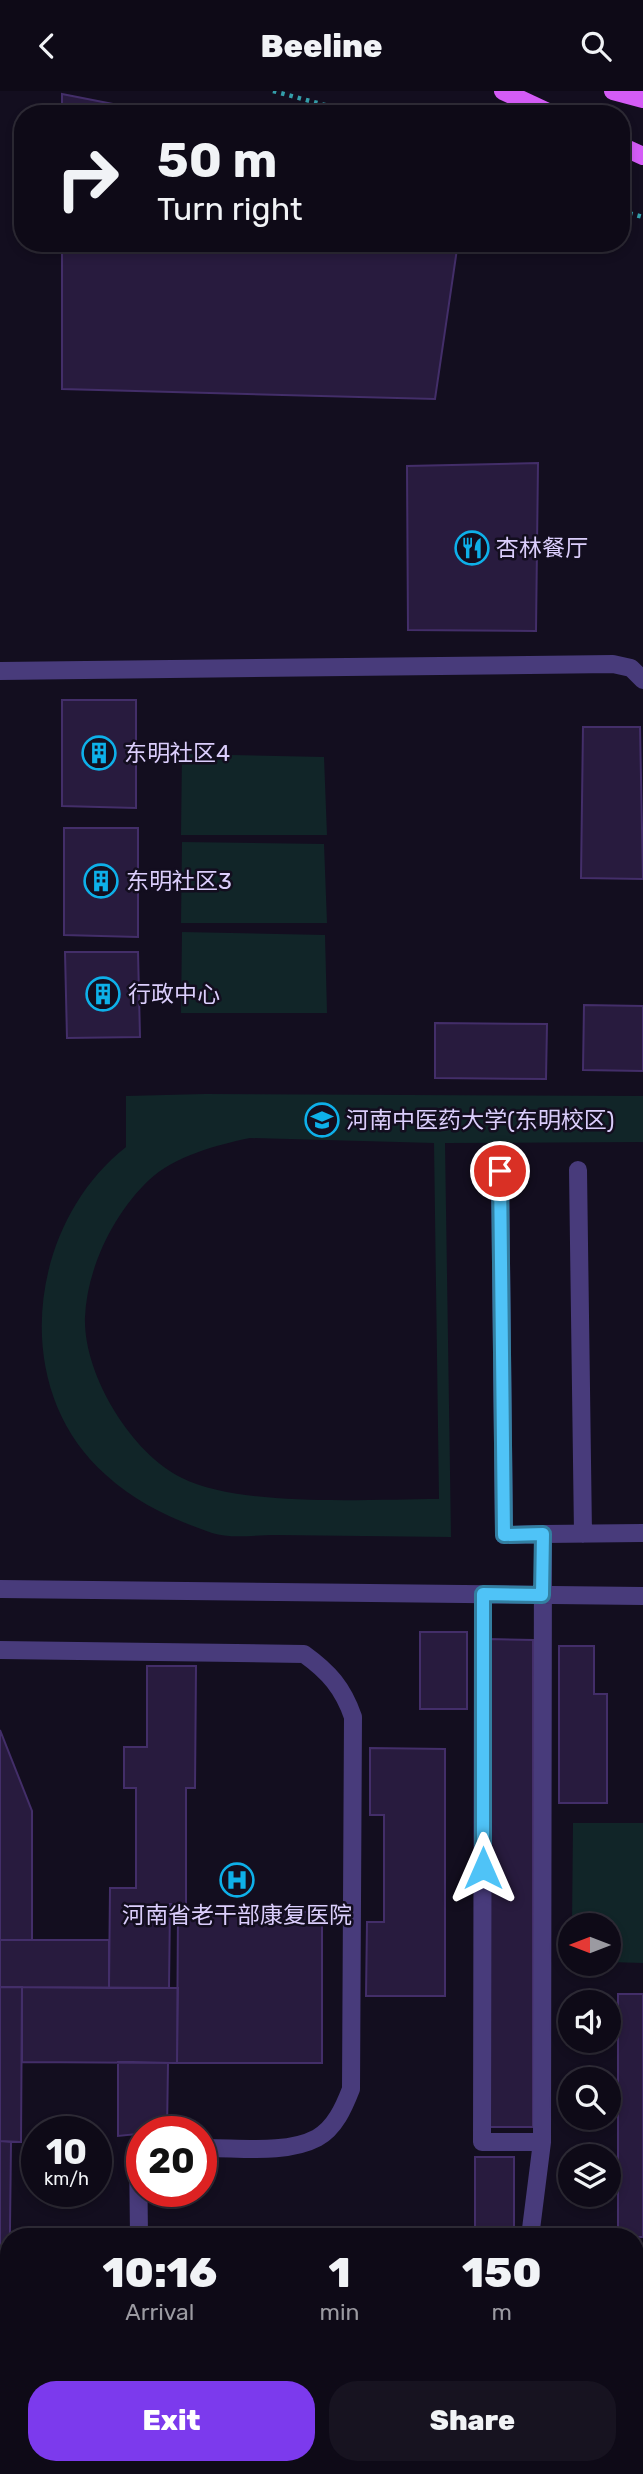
<!DOCTYPE html>
<meta charset="utf-8">
<style>
body{margin:0;font-family:Rubik,"Noto Sans SC",sans-serif;background:#171320;color:#f1f3f6;height:100vh;display:flex;flex-direction:column;font-size:26px;white-space:nowrap}
*{box-sizing:border-box;margin:0}
p{font-size:23px;color:#9b9aa1}
.icon{flex:none;width:38px;height:38px;fill:none;stroke:currentColor;stroke-width:2;stroke-linecap:round;stroke-linejoin:round}
.map{position:relative;flex:1;overflow:hidden}
.details{position:absolute;left:0px;top:2137px;width:644px;height:247px;display:flex;flex-direction:column;background:#0e0a17;border-radius:28px 28px 0 0;box-shadow:0 4px 10px #0003,0 0 0 2px #2e2b36}
.details>*{flex:none}
.guide{position:absolute;left:14px;top:14px;width:616px;height:147px;border-radius:28px;box-shadow:0 4px 10px #0003,0 0 0 2px #2e2b36;background:#0e0a17;color:#f1f3f6;overflow:hidden}
.needle{width:46px;rotate:270deg}
.controls{position:absolute;left:558px;top:1822px;display:grid;gap:14px}
.controls a{display:grid;place-items:center;width:63px;height:63px;border-radius:50%;background:#0e0a17;box-shadow:0 4px 10px #0003,0 0 0 2px #2e2b36;font-size:35px}
.speed{position:absolute;left:21px;top:2025px;display:flex;gap:14px;font-size:35px;font-weight:700;text-align:center}
.speed>*{display:grid;place-content:center;width:91px;height:91px;border-radius:50%;background:#0e0a17;box-shadow:0 4px 10px #0003,0 0 0 2px #2e2b36;line-height:1}
.speed small{font-size:18px;font-weight:400}
.speed .limit{border:10px solid #d22;background:#fff;color:#111}
.pin{position:absolute;display:grid;place-items:center;width:60px;height:60px;color:#fff;margin:-30px;border:4px solid #fff;border-radius:50%;box-shadow:0 2px 7px #0007}
.me{position:absolute;width:77px;margin:-38px;rotate:0deg;stroke-linejoin:round;filter:drop-shadow(0 0 5px #0008)}
.turn{display:flex;align-items:center;gap:24px;height:147px;padding:0 28px;font-size:32px}
.turn .icon{width:91px;height:91px;stroke-width:2.5}
.turn b{display:block;font-size:49px;line-height:60px}
.eta{display:flex;justify-content:space-evenly;align-items:center;height:119px;text-align:center}
.eta b{font-size:42px;font-weight:800;line-height:49px}
.primary-button{display:flex;gap:14px;margin-top:auto;padding:14px 28px}
.primary-button a{flex:1;height:80px;border-radius:28px;background:#7c3aed;color:#fff;font-size:28px;font-weight:800;line-height:80px;text-align:center}
.primary-button a+a{background:#171320;color:#f1f3f6}
header{display:flex;justify-content:space-between;align-items:center;height:91px;padding:0 28px;background:#0e0a17;font-size:32px;font-weight:800}
.map>svg:first-child{display:block}
.green{fill:#112528;fill-rule:evenodd}
.building{fill:#281b3e;stroke:#432e69;stroke-width:2}
.lines{fill:none;stroke-linecap:round;stroke-linejoin:round}
.path{stroke:#349eaa;stroke-width:4.5;stroke-dasharray:3.5 5;stroke-linecap:butt}
.service{stroke:#483b7b;stroke-width:18}
.minor{stroke:#483b7b;stroke-width:18}
.tertiary{stroke:#483b7b;stroke-width:18}
.primary{stroke:#d45cf6;stroke-width:18}
.route-casing{stroke:#337fa1;stroke-width:18}
.route{stroke:#4fc3f7;stroke-width:12}
.labels{text-anchor:middle;dominant-baseline:central;stroke-width:5;stroke-linejoin:round;paint-order:stroke}
.poi-label{font-size:23px;fill:#dbcefc;stroke:#130e1f;text-anchor:start}
</style>
<header><svg class="icon" aria-label="back" viewBox="0 0 24 24"><path d="M15 5l-7 7 7 7"/></svg>Beeline<svg class="icon" aria-label="search" viewBox="0 0 24 24"><circle cx="10" cy="10" r="6"/><path d="M15 15l6 6"/></svg></header>
<div class="map">
<svg width="643" height="2383" viewBox="0 0 643 2383">
<rect width="100%" height="100%" fill="#130e1f"/>
<!-- green -->
<path class="green" d="M182 663 324 666 327 744H181Z
M182 751 324 753 327 832H181Z
M182 841 325 844 327 922H181Z
M205 1003 643 1005V1051L445 1052 451 1446C393 1445 334 1445 276 1444 256 1444 230 1448 212 1442 172 1428 138 1413 106 1384 8 1298 28 1133 126 1056V1005ZM250 1047 434 1052 439 1408C369 1408 243 1417 182 1387 131 1362 83 1283 85 1226 87 1177 114 1122 149 1089 175 1065 216 1054 250 1047Z
M573 1732H643V1872L609 1871V1834H572Z"/>
<!-- building -->
<path class="building" d="M62 3 164 23H62Z
M62 152H433L457 158 435 308 62 298Z
M538 372 536 540 408 539 407 375Z
M62 609H136V717L62 715Z
M583 636H640L643 788 581 787Z
M64 737H138V846L64 844Z
M65 861H138L140 946 67 947Z
M584 914 643 915V980L583 979Z
M435 932 547 933 546 988 435 987Z
M420 1541H467V1618H420Z
M488 1548 533 1549V2036H488Z
M559 1555H594V1603H607V1712H559Z
M147 1575H196L195 1697H186V1813H170L169 1897H109L110 1797H136V1697H124V1656H147Z
M0 1639 32 1720V1849H0Z
M370 1657 445 1658V1905H366L367 1831H384V1724H370Z
M178 1820 322 1821V1972H177Z
M0 1849H109V1897L0 1896Z
M0 1896H22L21 2051 0 2050Z
M22 1896 178 1897 177 1972 22 1971Z
M618 1903H643V2146H618Z
M118 1971 168 1972 167 2040 118 2045Z
M0 2050 11 2051 9 2221H0Z
M475 2066H514V2146H475Z
M635 2194H643V2230H635Z
M635 2365H643V2383H571V2375H635Z"/>
<g class="lines">
<!-- path -->
<path class="path" d="M273 0 358 23
M621 120 643 126"/>
<!-- service -->
<path class="service" d="M0 580 613 573 631 577 643 589
M578 1079 583 1443
M500 1080 504 1444 543 1443
M0 1498 643 1505
M483 1503 482 2051H542
M0 1559 304 1563C329 1581 343 1597 353 1626L351 1998C344 2016 335 2037 317 2047 285 2064 236 2056 201 2057
M139 2146 138 2057H142
M530 2146 542 2051 543 1443 643 1442"/>
<!-- minor -->
<path class="minor" d="M510 2375V2383"/>
<!-- tertiary -->
<path class="tertiary" d="M635 2303H643
M0 2304H9"/>
<!-- primary -->
<path class="primary" d="M503 0 552 23
M613 0 643 8
M621 55 643 65"/>
</g>
<g class="lines">
<defs>
<path id="route" d="M483 1777V1503L542 1504 543 1443 504 1444 500 1080"/>
</defs>
<!-- route casing -->
<use href="#route" class="route-casing"/>
<!-- route -->
<use href="#route" class="route"/>
</g>
<!-- icons -->
<defs>
<symbol id="restaurant-ring" viewBox="-11 -11 22 22"><circle r="9.5" fill="#130e1f" stroke="#0eb0e9" stroke-width="1.5"/><path d="M-5-6h1v4h1v-4h1v4h1v-4h1v5L-1.5 .5V6h-2V.5L-5-1ZM5-6V6H3V1.5H1.5Q1.5-4 5-6Z" fill="#0eb0e9"/></symbol>
<symbol id="building-ring" viewBox="-11 -11 22 22"><circle r="9.5" fill="#130e1f" stroke="#0eb0e9" stroke-width="1.5"/><path d="M-4-6H4V6H1V3H-1V6H-4ZM-2.5-4.3h1.7v1.8h-1.7ZM.8-4.3h1.7v1.8H.8ZM-2.5-1h1.7V.8h-1.7ZM.8-1h1.7V.8H.8Z" fill="#0eb0e9"/></symbol>
<symbol id="university-ring" viewBox="-11 -11 22 22"><circle r="9.5" fill="#130e1f" stroke="#0eb0e9" stroke-width="1.5"/><path d="M0-5L7-2L0 1L-7-2ZM-4 1L0 2.5L4 1V4Q0 6-4 4Z" fill="#0eb0e9"/></symbol>
<symbol id="hospital-ring" viewBox="-11 -11 22 22"><circle r="9.5" fill="#130e1f" stroke="#0eb0e9" stroke-width="1.5"/><path d="M-5-5h3v3.5h4V-5h3V5h-3V1.5h-4V5h-3Z" fill="#0eb0e9"/></symbol>
</defs>
<g fill-rule="evenodd">
<use href="#restaurant-ring" x="453" y="438" width="38" height="38"/>
<use href="#building-ring" x="80" y="643" width="38" height="38"/>
<use href="#building-ring" x="82" y="771" width="38" height="38"/>
<use href="#building-ring" x="84" y="884" width="38" height="38"/>
<use href="#university-ring" x="303" y="1010" width="38" height="38"/>
<use href="#hospital-ring" x="218" y="1770" width="38" height="38"/>
</g>
<g class="labels">
<!-- poi labels -->
<g class="poi-label">
<text x="496" y="457">杏林餐厅</text>
<text x="124" y="662">东明社区4</text>
<text x="126" y="790">东明社区3</text>
<text x="128" y="903">行政中心</text>
<text x="346" y="1029">河南中医药大学(东明校区)</text>
<text x="237" y="1824" text-anchor="middle">河南省老干部康复医院</text>
</g>
</g>
</svg>
<div class="controls">
<a><svg class="needle" viewBox="-14 -14 28 28"><path d="M0-13l5 13h-10z" fill="#e53935"/><path d="M0 13l5-13h-10z" fill="#9b9aa1"/></svg></a>
<a><svg class="icon" aria-label="sound" viewBox="0 0 24 24"><path d="M4 9h4l5-4v14l-5-4H4zM17 9q2 3 0 6"/></svg></a>
<a><svg class="icon" aria-label="search" viewBox="0 0 24 24"><circle cx="10" cy="10" r="6"/><path d="M15 15l6 6"/></svg></a>
<a><svg class="icon" aria-label="layers" viewBox="0 0 24 24"><path d="M12 4l9 5-9 5-9-5zM3 14l9 5 9-5"/></svg></a>
</div>
<div class="speed"><div>10<small>km/h</small></div><div class="limit">20</div></div>
<div class="pin" style="left:500px;top:1080px;background:#d93025"><svg class="icon" aria-label="arrive" viewBox="0 0 24 24"><path d="M6 21V4h12l-3 4 3 4H6"/></svg></div>
<svg class="me" style="left:483px;top:1777px" viewBox="-20 -20 40 40"><path d="M0-17L14 15 0 8-14 15z" fill="#4fc3f7" stroke="#fff" stroke-width="4"/></svg>
<div class="guide">
<div class="turn"><svg class="icon" aria-label="right" viewBox="0 0 24 24"><path d="M7 20v-9h11M14 6l5 5-5 5"/></svg><div><b>50 m</b>Turn right</div></div>
</div>
<section class="details">
<div class="eta">
<div><b>10:16</b><p>Arrival</p></div>
<div><b>1</b><p>min</p></div>
<div><b>150</b><p>m</p></div>
</div>
<div class="primary-button"><a>Exit</a><a>Share</a></div>
</section>
</div>
